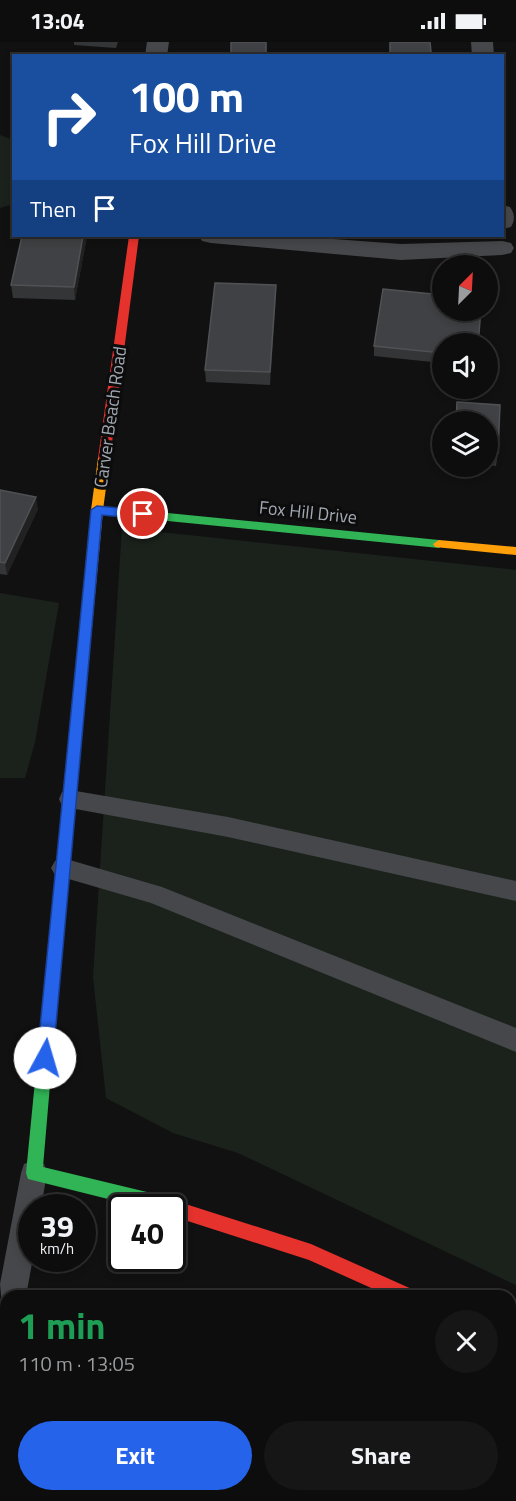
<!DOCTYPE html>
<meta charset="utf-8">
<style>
body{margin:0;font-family:"Titillium Web",sans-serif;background:#161617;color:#f1f3f6;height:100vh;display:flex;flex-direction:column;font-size:22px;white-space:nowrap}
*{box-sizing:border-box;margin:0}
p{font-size:20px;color:#9a9c9e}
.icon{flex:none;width:33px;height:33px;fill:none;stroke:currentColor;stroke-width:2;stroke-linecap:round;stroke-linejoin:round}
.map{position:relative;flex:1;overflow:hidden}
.sheet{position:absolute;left:0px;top:1248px;width:516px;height:212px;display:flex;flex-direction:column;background:#0d0d0e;border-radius:18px 18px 0 0;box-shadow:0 3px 9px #0003,0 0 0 2px #2d2d2e}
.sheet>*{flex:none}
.banner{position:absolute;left:12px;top:12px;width:492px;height:183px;border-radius:0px;box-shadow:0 3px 9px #0003,0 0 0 2px #2d2d2e;background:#1a4fa0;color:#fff;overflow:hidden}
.needle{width:39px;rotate:24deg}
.fabs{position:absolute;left:432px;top:213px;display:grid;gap:12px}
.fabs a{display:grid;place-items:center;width:66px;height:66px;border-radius:50%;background:#0d0d0e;box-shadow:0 3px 9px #0003,0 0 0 2px #2d2d2e;font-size:30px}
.speed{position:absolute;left:18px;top:1152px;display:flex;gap:12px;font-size:30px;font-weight:700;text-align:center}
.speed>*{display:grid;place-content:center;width:78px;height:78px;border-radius:50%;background:#0d0d0e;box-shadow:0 3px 9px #0003,0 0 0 2px #2d2d2e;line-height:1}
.speed small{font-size:15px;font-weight:400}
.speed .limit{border:3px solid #111;border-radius:9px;background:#fff;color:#111}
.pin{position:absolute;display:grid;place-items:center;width:51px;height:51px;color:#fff;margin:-26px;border:3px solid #fff;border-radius:50%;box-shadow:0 2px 6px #0007}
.me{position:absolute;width:66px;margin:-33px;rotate:6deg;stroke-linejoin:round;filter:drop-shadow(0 0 4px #0008)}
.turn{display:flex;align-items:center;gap:21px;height:126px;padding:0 18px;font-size:27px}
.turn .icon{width:78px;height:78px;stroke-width:2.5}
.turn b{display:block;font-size:42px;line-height:51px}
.then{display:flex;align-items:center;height:57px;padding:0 18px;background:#0003;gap:12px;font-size:22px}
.round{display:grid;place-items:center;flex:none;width:63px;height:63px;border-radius:32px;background:#161617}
.overview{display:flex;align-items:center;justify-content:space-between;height:102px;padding:0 18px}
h1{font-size:36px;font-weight:700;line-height:45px;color:#1e9e55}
.action{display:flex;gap:12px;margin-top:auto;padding:12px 18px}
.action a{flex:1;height:69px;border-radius:36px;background:#2563eb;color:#fff;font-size:24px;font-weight:700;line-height:69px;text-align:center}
.action a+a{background:#161617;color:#f1f3f6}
.status{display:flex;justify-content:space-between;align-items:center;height:42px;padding:0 30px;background:#0d0d0e;direction:ltr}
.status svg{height:16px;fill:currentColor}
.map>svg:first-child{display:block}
.green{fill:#1b221c}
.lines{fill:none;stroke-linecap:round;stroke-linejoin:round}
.lane{fill:#46474a;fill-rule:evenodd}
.street{fill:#46474a;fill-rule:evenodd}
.fast{fill:#30b455;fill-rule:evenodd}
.slow{fill:#ff9f0a;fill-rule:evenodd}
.jam{fill:#e5322d;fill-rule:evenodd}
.wall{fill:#343536}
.shaded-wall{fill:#212122}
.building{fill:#404144;stroke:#4f5255;stroke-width:1.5}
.route{fill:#2563eb;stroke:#184099;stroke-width:1.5}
.labels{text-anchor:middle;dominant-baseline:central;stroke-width:6;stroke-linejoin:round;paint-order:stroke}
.street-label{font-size:18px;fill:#a2a9b2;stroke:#0c0c0d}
</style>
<div class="status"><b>13:04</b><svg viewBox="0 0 49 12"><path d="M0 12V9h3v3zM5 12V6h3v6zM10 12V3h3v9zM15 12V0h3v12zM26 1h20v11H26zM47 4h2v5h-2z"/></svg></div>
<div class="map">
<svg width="516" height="1459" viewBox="0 0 516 1459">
<rect width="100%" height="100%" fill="#111112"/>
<!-- green -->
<path class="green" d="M0 93 13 98 14 162 0 166Z
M122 486 516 528V1243L238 1111 173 1091 106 1056 93 935Z
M0 551 59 561 35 700 25 736H0Z"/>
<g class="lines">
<!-- lane -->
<path class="lane" d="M70 748 228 775 516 839V859L228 795 70 766 62 764 59 757 62 750Z
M63 816 162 845 516 986V1010L151 861 55 833 51 826 55 819Z
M34 1118 44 1122 47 1131 41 1166H32L33 1216 26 1254H6V1266L2 1264 0 1242 21 1131 24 1122Z
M6 1275V1335L0 1338V1277Z"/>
<!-- street -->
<path class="street" d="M147 0H169L167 14H145Z
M471 0H493L494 14H472Z
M502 163 510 165C515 172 515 178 511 185L502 187Z
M199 194H293L401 202 502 199 511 201 514 206 511 211 502 213 401 218 211 201 202 199Z
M510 1280 516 1282V1325L510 1323Z"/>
<!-- fast -->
<path class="fast" d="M97 464 439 498 445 502 439 506 97 472 91 468Z
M52 930 57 932 59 937 43 1125 151 1151 157 1153 159 1159 157 1165 144 1166 28 1137 26 1131 45 937 47 932Z"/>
<!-- slow -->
<path class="slow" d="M104 412 110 416 103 468 59 937 57 942 52 944 47 942 45 937 91 468 98 416Z
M439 498 516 505V513L435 505 433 502Z"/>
<!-- jam -->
<path class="jam" d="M129 194H139L110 416 104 420 98 416Z
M151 1151 311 1202 414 1248 416 1254H389L309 1218 172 1174V1166H147L143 1159 145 1153Z"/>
</g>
<!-- wall -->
<path class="wall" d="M74 0H118L116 6 74 3Z
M22 194H87L75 258 13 256 11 243Z
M276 243 270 343 206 340 205 328Z
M442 302V321L374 314V304Z
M457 360 500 363 498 411 496 424 488 423V380H455Z
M0 448 38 467 7 533 0 532Z
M158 1454H306L304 1459H169Z"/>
<!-- shaded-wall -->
<path class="shaded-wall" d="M83 194H87L75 258 74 245Z
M276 243V256L270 343V330Z
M36 455 38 467 7 533 5 521Z"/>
<!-- building -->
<path class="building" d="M231 0H266V14H231Z
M390 0H430L431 10 423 14H390Z
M22 194H83L74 245 11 243Z
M215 241 276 243 270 330 205 328Z
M383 247 442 253V268H481L478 302H442V311L374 304Z
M457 360 500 363 498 411 488 410V380H456Z
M0 448 36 455 5 521 0 520Z
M510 1451 516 1454V1459H453L455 1454H510Z
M165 1454H305L303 1459H176Z"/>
<!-- route -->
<path class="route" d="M97 464 143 468 149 472 143 477 102 473 53 1016 51 1021 45 1024 40 1021 37 1016 91 468Z"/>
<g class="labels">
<!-- street labels -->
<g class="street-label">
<text transform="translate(110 375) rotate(-82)">Carver Beach Road</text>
<text transform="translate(308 470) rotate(6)">Fox Hill Drive</text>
</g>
</g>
</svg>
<div class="fabs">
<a><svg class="needle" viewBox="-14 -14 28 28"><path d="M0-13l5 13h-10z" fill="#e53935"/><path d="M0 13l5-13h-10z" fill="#9a9c9e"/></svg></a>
<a><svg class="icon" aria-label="sound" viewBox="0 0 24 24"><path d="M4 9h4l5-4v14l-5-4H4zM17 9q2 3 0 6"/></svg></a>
<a><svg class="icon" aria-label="layers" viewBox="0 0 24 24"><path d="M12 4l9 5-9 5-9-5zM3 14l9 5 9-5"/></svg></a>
</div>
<div class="speed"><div>39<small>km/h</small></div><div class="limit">40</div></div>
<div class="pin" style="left:143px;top:472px;background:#d93025"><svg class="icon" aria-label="arrive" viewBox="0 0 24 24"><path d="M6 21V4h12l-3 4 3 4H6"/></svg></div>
<svg class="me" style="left:45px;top:1016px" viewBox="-20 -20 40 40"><circle r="19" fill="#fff"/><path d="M0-13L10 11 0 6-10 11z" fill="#2563eb"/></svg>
<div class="banner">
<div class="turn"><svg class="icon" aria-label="right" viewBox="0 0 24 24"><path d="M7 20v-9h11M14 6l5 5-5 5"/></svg><div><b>100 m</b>Fox Hill Drive</div></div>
<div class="then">Then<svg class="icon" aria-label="arrive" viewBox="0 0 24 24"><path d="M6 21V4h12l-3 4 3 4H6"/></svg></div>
</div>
<section class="sheet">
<div class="overview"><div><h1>1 min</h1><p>110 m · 13:05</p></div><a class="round"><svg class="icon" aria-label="close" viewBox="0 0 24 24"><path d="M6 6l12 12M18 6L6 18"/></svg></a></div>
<div class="action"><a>Exit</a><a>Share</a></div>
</section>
</div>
